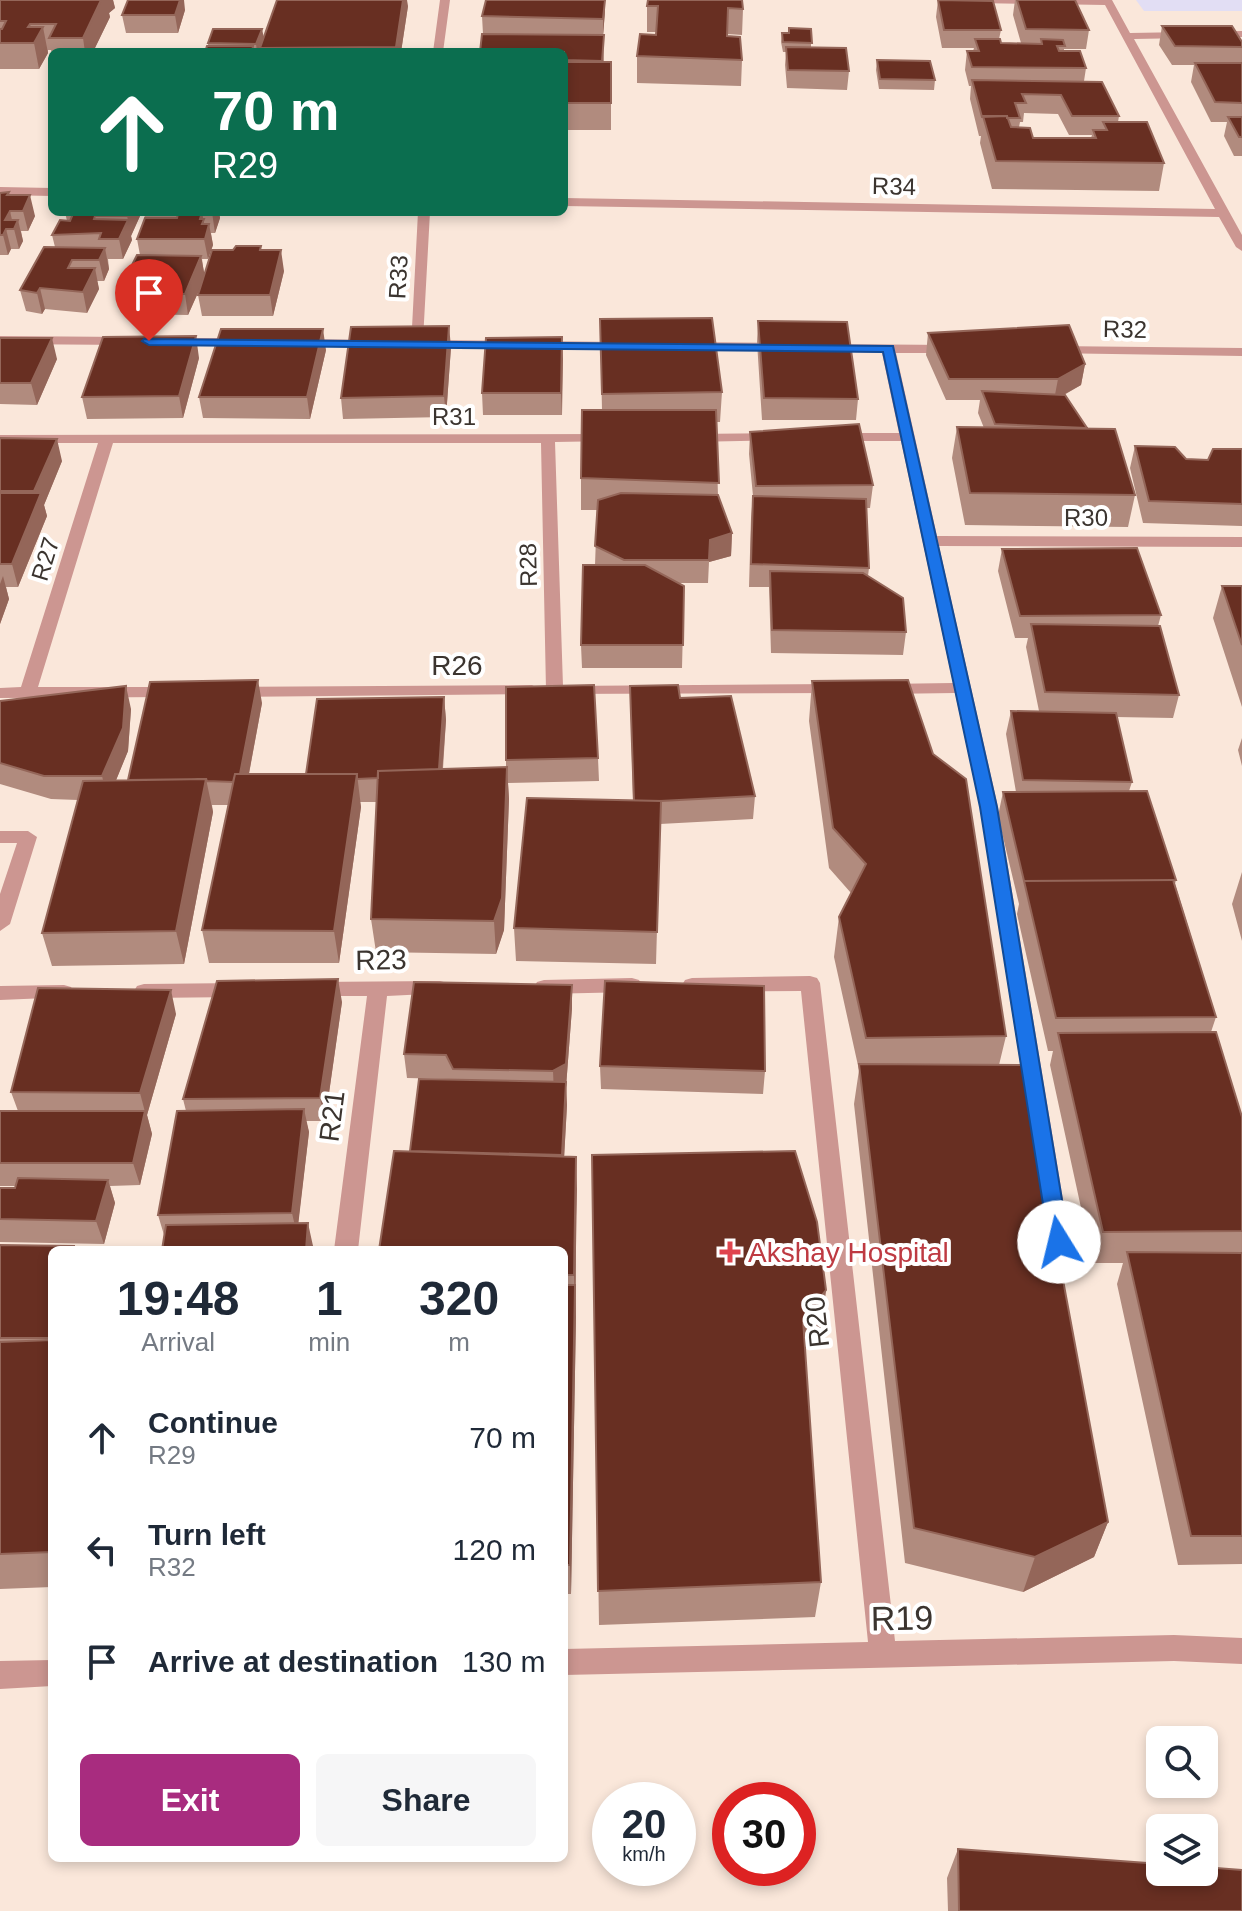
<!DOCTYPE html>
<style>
body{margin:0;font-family:Arial,sans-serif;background:#f6f6f7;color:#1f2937;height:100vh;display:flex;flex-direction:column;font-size:30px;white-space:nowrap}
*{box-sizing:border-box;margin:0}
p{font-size:26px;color:#747a83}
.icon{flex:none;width:44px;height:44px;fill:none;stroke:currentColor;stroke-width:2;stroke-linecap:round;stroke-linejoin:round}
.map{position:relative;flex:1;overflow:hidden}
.details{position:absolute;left:48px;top:1246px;width:520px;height:616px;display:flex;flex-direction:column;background:#fff;border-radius:12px;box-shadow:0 4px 12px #0003}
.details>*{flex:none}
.guide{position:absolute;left:48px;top:48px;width:520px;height:168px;border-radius:12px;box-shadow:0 4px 12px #0003;background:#0b6e4f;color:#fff;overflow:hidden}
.buttons{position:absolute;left:1146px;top:1726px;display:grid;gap:16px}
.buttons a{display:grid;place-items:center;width:72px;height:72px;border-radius:12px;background:#fff;box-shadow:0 4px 12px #0003;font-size:40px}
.speed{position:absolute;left:592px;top:1782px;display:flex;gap:16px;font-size:40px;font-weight:700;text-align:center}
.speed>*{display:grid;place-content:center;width:104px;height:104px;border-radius:50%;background:#fff;box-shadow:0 4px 12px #0003;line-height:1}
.speed small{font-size:20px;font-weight:400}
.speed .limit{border:12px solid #d22;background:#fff;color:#111}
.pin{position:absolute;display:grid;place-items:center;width:68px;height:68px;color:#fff;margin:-82px -34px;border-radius:50% 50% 50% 0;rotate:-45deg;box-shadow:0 0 8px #0007}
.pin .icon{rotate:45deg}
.me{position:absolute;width:88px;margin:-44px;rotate:351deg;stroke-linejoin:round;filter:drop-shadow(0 0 6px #0008)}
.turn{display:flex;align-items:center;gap:28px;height:168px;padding:0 32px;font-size:36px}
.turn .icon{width:104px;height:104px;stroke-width:2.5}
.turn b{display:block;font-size:56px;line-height:68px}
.eta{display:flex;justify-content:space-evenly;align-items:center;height:136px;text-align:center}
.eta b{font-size:48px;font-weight:800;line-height:56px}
.action{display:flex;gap:16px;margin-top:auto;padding:16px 32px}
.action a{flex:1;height:92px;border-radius:12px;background:#a82c7f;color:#fff;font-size:32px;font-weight:800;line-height:92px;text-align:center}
.action a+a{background:#f6f6f7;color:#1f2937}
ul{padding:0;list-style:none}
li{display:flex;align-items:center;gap:24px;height:112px;padding:0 32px}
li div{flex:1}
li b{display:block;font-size:30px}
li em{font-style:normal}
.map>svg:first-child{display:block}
.industrial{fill:#e2def4}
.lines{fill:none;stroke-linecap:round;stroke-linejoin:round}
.minor{fill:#cc9691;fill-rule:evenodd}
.wall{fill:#b18b7e;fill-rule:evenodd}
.shaded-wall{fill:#946659}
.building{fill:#682f22;stroke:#946659;stroke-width:2}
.route{fill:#1a73e8;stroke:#114b97;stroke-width:2}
.health-dot{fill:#e0444e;stroke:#fff;stroke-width:3}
.labels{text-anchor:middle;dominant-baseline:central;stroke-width:8;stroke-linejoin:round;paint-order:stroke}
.far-street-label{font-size:24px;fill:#3b342f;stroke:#fff}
.street-label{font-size:28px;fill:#3b342f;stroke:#fff}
.health-label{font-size:28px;fill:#be3a42;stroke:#fff;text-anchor:start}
.near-street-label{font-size:34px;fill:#3b342f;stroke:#fff}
</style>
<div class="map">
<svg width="1242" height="1911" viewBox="0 0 1242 1911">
<rect width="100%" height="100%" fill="#fae7da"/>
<!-- industrial -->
<path class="industrial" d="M1136 0H1242V11H1144Z"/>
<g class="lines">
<!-- minor -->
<path class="minor" d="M440 0H450L443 52H433Z
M971 0H1112L1130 33 1242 31V37L1134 39 1242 235V251L1236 247 1219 217 564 206V198L1215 209 1105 5 976 3Z
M0 187 52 188V196L0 195Z
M418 212H430L423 340 624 342 631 346 624 350 411 347Z
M0 336 128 337 135 341 128 345 0 344Z
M172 338H244L251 342 244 346 167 345V339Z
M300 339 376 340 383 344 376 348 295 346V340Z
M688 342 784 343 791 347 784 351 683 349 681 346Z
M824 344 952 345 959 349 952 353H896L937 536 1242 537V547L939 546 998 807 1070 1242 1067 1249 1059 1251 1051 1249 1048 1242 980 807 955 693 884 694 875 689 884 684 953 683 901 441H836L829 437 836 433H899L882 353 819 351 817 348Z
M1052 346 1242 348V356L1047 353V347Z
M776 433 783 437 781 440 692 442 685 438 692 434Z
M608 434 615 438 613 441 555 442 563 686 836 684 845 689 842 693 549 694 546 690 541 443H113L38 687H172L181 692 172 697 0 698V688L21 687 98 443H0V435Z
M532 685 541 690 538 694 232 697 223 692 232 687Z
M0 831H28L37 837 10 924 0 931V894L17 843H0Z
M810 976 817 978 820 983 895 1641 1174 1635 1242 1638V1664L1174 1661 564 1675V1649L868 1642 801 991 692 992 685 990 682 985 685 980 692 978Z
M632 978 639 980 642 985 639 990 632 992 544 994 537 992 534 987 537 982 544 980Z
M440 981 447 983 450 988 447 993 387 996 358 1250H334L367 996H312L305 994 302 989 305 984 312 982Z
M240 983 247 985 250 990 247 995 240 997 144 998 137 996 134 991 137 986 144 984Z
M64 985 71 987 74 992 71 997 0 1000V986Z
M52 1660V1686L0 1689V1661Z"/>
</g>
<!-- wall -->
<path class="wall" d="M0 0H113L115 8 109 13 110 17 93 52H52V53L51 50H48V53L39 69H0Z
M938 0 1001 30 999 39 1001 43H1021L1013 15 1015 0H1075L1089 30 1086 49H1064V51L1086 68 1084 81 1119 116 1118 122 1164 163 1159 191 992 189 980 143 981 136H979L970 99 971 86H969L965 70 967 51H973L974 48H942L936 17ZM1024 113 1058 114 1069 135H1092L1091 138H1033L1019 127 1020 122H1023Z
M408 6 401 52H261L260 48 258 52H205L208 46V43L264 38Z
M647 6 743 9 742 35 727 34V36L742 60 741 86 637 83V56L656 35V32H647Z
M185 10 178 33H126L122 15Z
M605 11 603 35 604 62H611V130H564V52L483 34 482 16Z
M1162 26 1242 42V156H1234L1224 136 1227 122H1211L1191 82 1194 65H1172L1159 45Z
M811 29V47L849 71 847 90 787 88 785 65 786 52H783L781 42 782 33H789Z
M877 60 935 80 934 90 879 89 876 70Z
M9 192 10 195 35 216 28 231H21L23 241 19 249H11L8 255H0V193Z
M65 212H140V216L131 236 132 240 123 259H108L109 269 104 281H97L99 289 87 313 45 309 42 314 26 311 20 290 55 247 52 235 67 221Z
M219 212 220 218 215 233H211L213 245 208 259H202L204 274 262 250 284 271 273 316H202L198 295 201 286 188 315 127 314 123 293 132 275 130 269 140 255 137 239 145 218 144 214Z
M600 319 722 392 720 422H716L718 497 732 533 731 556 709 562 708 583H678L684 586 682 668H582L581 645 595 565 597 510H581V478L602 410Z
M758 321 858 399 856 420H762L757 342Z
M928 333 1085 364 1081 385 1064 395 1087 428V429L1135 495 1128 527 965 525 952 458 957 427 984 428 978 413 980 400H946L926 355Z
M562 337V415H483L482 393Z
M0 338 57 359 37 405 0 404Z
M451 347 446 417 343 419 341 398Z
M326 350 310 419 203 418 199 397Z
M199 358 183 418 87 419 82 397Z
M750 432 873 485 870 508H866L869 568 868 576 906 632 903 655 771 653 769 587H749L751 518 753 496 749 454Z
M0 438 62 461 44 505 47 516 18 587H6L9 599 0 624Z
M1135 446 1186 459 1208 460 1242 449V526L1143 523 1130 468Z
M1002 549 1161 615 1158 626 1179 695 1173 718 1116 717 1132 782 1129 791 1176 880 1175 884 1216 1017 1211 1032 1242 1117V1564L1178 1565 1117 1284 1123 1263H1093L1050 1065 1053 1051H1048L1017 914 1019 904 998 816 1003 792H1016L1006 734 1011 711H1039L1026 647 1028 638H1015L998 571Z
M1222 586H1242V707L1213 618Z
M812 681 1006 1036 999 1065 1108 1522 1094 1557 1023 1592 905 1563 854 1104 859 1070 834 957 839 917 851 893 829 868 809 721Z
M630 686 680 698 755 796 753 819 660 824 656 964 516 961 514 928 633 801Z
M506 687 598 758 599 781 508 783 509 799 504 930 496 954 376 952 371 919 377 802H360L361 807 339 963H209L202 930 228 805H212L213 812 184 964 52 966 42 933 78 800 51 799 0 784V701L131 709 128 751 116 780H128L262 703 249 774H306L444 697 446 720 443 769 506 767Z
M1242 738V766L1238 750Z
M1242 872V941L1232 904Z
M572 985V1008L566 1087 567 1105 564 1157H576V1316L571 1594H564V1250L410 1151 449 1080 448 1079 407 1078 404 1054Z
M342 1002 325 1121H306L309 1132 298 1223 313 1246V1250H162L164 1235 158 1215 186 1111 183 1099Z
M176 1014 147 1115 152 1134 140 1185 110 1186 115 1203 104 1244 0 1242V1188H15L16 1186H0V1111H18L11 1092Z
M600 1066 765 1071 763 1094 601 1089Z
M592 1155 826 1290 821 1328 805 1349 821 1582 815 1617 599 1625Z
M0 1245 52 1250V1587L0 1589Z
M958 1849 1242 1911H948L947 1878Z"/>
<!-- shaded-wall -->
<path class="shaded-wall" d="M100 0H113L115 8 109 13 110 17 93 52H85L83 38Z
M180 0H184L185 10 178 33 175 15Z
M403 0H407L408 6 401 52H396Z
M605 0V11L603 37V19Z
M30 24 34 43 43 27 48 53 39 69 34 43 28 27Z
M262 29 264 38 257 52 256 44Z
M30 195 35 216 28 231 23 211Z
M10 211 14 229 5 220Z
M129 212H140V216L131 236 132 240 123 259 119 239 128 220 127 216Z
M202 212 206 234 209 224 213 245 208 259 200 219Z
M212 212H219L220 218 215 233Z
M18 220 23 241 19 249 14 229Z
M6 229 11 249 8 255 3 235Z
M105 248 109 269 104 281 99 260Z
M281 250 284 271 273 316 270 295Z
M201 256 205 277 188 315 185 294Z
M95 268 99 289 87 313 83 292Z
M40 288 45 309 42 314 37 293Z
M449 326 451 347 446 417 444 396Z
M323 329 326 350 310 419 307 397Z
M196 336 199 358 183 418 179 396Z
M562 337 563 359 562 415 561 393Z
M52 338 57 359 37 405 31 383Z
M1085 364 1081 385 1054 400 1058 379Z
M57 439 62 461 44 505 47 516 18 587 12 564 37 502 34 491Z
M732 533 731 556 709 562 710 540Z
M3 576 9 599 0 624V584Z
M258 680 262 703 243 805 239 782Z
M126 686 131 709 128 751 108 800 102 776Z
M444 697 446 720 440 801 438 778Z
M507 767 509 799 504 930 496 954 494 921Z
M357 774 361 807 339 963 334 931Z
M206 779 213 812 184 964 176 931Z
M338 979 342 1002 325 1121 320 1098Z
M572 985V1008L566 1087 567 1105 563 1178 562 1155 554 1094 553 1071Z
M171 990 176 1014 147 1115 152 1134 140 1185 133 1163 145 1112 140 1093Z
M304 1109 309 1132 297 1235 292 1213Z
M576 1157 577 1189 575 1306 574 1275Z
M108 1180 115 1203 104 1244 96 1221Z
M308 1223 313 1246V1250H306Z
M575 1285 576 1316 571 1594 570 1565Z
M826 1290 821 1328 798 1357 803 1319Z
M1108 1522 1094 1557 1023 1592 1035 1557Z"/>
<!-- building -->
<path class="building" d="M0 0H101L83 38H49L56 24H30L28 27H43L34 43H0V29H2L6 21H0Z
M128 0H180L175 15H122Z
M277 0H403L396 47 260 48Z
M486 0H605L603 19 482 16Z
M648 0H742L743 9 728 8 727 36 740 37 742 60 637 56 640 34 656 35 658 6H647Z
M938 0 993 1 1001 30H944Z
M1017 0H1075L1089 30 1026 29Z
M1162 26H1232L1242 42V47L1175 46Z
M789 28 811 29 812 43 783 42 782 33H789Z
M213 29H262L256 44 208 43Z
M482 34 604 35 602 61 564 60V52H480Z
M975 39H1000L1001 43 1042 44 1041 39 1063 40 1065 46H1057L1059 51H1080L1086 68 972 67 967 51H979Z
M207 46H253L252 52H205Z
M786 47 846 48 849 71 788 70Z
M877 60 930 61 935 80 880 79Z
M564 62H611V103H564Z
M1195 63H1242V103L1215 102Z
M972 80 1102 82 1119 116H1072L1061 95 1022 94 1026 103H1015L1020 118H1007V116L982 117Z
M983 116H1007L1011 127 1030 128 1033 138H1096L1093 130H1107L1103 122H1147L1164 163 996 161Z
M1228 117H1242V137H1239Z
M9 192 7 195H30L23 211H10L5 220H18L14 229H6L3 235H0V193Z
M70 212H129L127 216H95L94 219 128 220 119 239H99L101 233 52 235 60 220 70 221 73 214H69Z
M145 212H212H202L200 219H204L202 224H209L205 239H137L145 218H177L178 214H144Z
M236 246H261L260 250H281L270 295H198L212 250H233Z
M44 247 105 248 99 260H72L68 268H95L83 292 40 288 37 293 20 290Z
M137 255 201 256 185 294 123 293 133 272H155V269H130Z
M712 318 722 392 602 394 600 319Z
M758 321 847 322 858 399 764 398Z
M1069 325 1085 364 1058 379H949L928 333Z
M449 326 444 396 341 398 351 327Z
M221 329H323L307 397H199Z
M196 336 179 396 82 397 103 337Z
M562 337 561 393H482L486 338Z
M0 338H52L31 383H0Z
M982 391 1065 395 1087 428 995 424Z
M582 410H716L719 483 581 478Z
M859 424 873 485 756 486 750 432Z
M957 427 1115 429 1135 495 970 493Z
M0 438 57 439 34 491H0Z
M1135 446 1175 447 1186 459 1208 460 1213 449H1242V504L1149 501Z
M0 493H41L12 564H0Z
M621 493 718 495 732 533 710 540 709 560H624L595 546 598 500Z
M753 496 866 499 869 568 751 564Z
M1137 548 1161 615 1020 616 1002 549Z
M583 565H645L684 586 683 645H581Z
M770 571 863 573 903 598 906 632 772 630Z
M1222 586H1242V645Z
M1031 624 1160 626 1179 695 1045 692Z
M258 680 240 774H235L233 782 207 781 206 779 128 780 150 682Z
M908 680 933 754 966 779 1006 1036 866 1038 839 917 866 864 833 828 812 681Z
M594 685 598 758 506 760V687Z
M678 685 680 698 731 696 755 796 660 801H634L630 686Z
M126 686 123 728 102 776H44L0 763V701Z
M444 697 439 769 378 771V778L357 779V774H306L317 699Z
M1011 711 1116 713 1132 782 1023 780Z
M507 767 502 898 494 921 371 919 378 771Z
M235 774H357L334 931 202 930Z
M206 779 176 931 42 933 83 781Z
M1147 791 1176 880 1024 881 1003 792Z
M527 798 661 801 657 932 514 928Z
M1173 880 1216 1017 1056 1018 1024 881Z
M338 979 320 1098 183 1099 217 981Z
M605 981 764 986 765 1071 600 1066Z
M414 982 572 985 566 1064 553 1071 453 1069 446 1055 404 1054Z
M38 988 171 990 140 1093 11 1092Z
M1216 1032 1242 1117V1231L1103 1232 1058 1033Z
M859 1064 1023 1065 1108 1522 1035 1557 914 1528Z
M419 1079 566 1082 562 1155 410 1151Z
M304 1109 292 1213 158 1215 177 1111Z
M0 1111H145L133 1163H0Z
M394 1151 576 1157 574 1275H564V1250H379Z
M795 1151 817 1222 826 1290 803 1319 821 1582 598 1591 592 1155Z
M18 1178 108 1180 96 1221 0 1219V1188H15Z
M308 1223 306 1250H162L166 1225Z
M0 1245 74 1246V1250H52V1338H0Z
M1127 1252 1242 1253V1536H1191Z
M564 1285H575L570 1565H564Z
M52 1340V1552L0 1554V1342Z
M958 1849 1160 1864V1872H1204V1867L1242 1870V1911H959Z"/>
<!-- route -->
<path class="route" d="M144 339 893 346 997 807 1069 1242 1066 1248 1059 1251 1052 1248 1049 1242 980 807 883 352 149 345 142 341Z"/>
<!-- markers -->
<path class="health-dot" d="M726 1240h8v8h8v8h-8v8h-8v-8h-8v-8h8z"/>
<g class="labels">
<!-- far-street labels -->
<g class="far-street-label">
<text transform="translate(894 186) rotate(1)">R34</text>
<text transform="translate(398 277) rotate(-87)">R33</text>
<text transform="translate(1125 329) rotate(1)">R32</text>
<text x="454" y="416">R31</text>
<text x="1086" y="517">R30</text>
<text transform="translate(45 559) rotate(-73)">R27</text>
<text transform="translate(528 565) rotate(-91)">R28</text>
</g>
<!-- street labels -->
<g class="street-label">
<text x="457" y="665">R26</text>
<text transform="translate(381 960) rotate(-1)">R23</text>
<text transform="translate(332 1116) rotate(-83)">R21</text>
<text transform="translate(817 1322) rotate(-96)">R20</text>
</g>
<!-- health labels -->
<g class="health-label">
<text x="748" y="1252">Akshay Hospital</text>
</g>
<!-- near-street labels -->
<g class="near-street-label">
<text transform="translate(902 1618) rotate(-1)">R19</text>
</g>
</g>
</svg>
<div class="buttons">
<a><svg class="icon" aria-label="search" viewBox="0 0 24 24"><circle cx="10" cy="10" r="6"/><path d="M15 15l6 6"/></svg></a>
<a><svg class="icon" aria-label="layers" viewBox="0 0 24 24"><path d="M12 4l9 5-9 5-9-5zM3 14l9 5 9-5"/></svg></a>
</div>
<div class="speed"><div>20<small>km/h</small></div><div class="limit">30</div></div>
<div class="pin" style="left:149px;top:341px;background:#d93025"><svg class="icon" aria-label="arrive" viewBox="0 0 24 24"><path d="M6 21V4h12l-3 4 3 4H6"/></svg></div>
<svg class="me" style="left:1059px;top:1242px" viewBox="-20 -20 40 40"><circle r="19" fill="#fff"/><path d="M0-13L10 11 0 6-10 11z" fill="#1a73e8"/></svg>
<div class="guide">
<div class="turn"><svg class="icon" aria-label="ahead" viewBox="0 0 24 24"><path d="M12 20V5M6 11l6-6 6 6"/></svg><div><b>70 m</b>R29</div></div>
</div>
<section class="details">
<div class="eta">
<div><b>19:48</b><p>Arrival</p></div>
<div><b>1</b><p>min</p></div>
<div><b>320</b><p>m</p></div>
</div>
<ul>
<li><svg class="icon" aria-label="ahead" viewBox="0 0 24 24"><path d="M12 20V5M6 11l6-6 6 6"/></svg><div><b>Continue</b><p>R29</p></div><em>70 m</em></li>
<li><svg class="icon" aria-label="left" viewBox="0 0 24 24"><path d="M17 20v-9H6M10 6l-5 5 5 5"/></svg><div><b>Turn left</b><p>R32</p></div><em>120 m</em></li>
<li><svg class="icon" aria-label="arrive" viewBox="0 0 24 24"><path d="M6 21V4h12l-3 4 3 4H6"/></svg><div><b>Arrive at destination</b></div><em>130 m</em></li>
</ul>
<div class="action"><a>Exit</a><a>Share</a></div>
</section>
</div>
